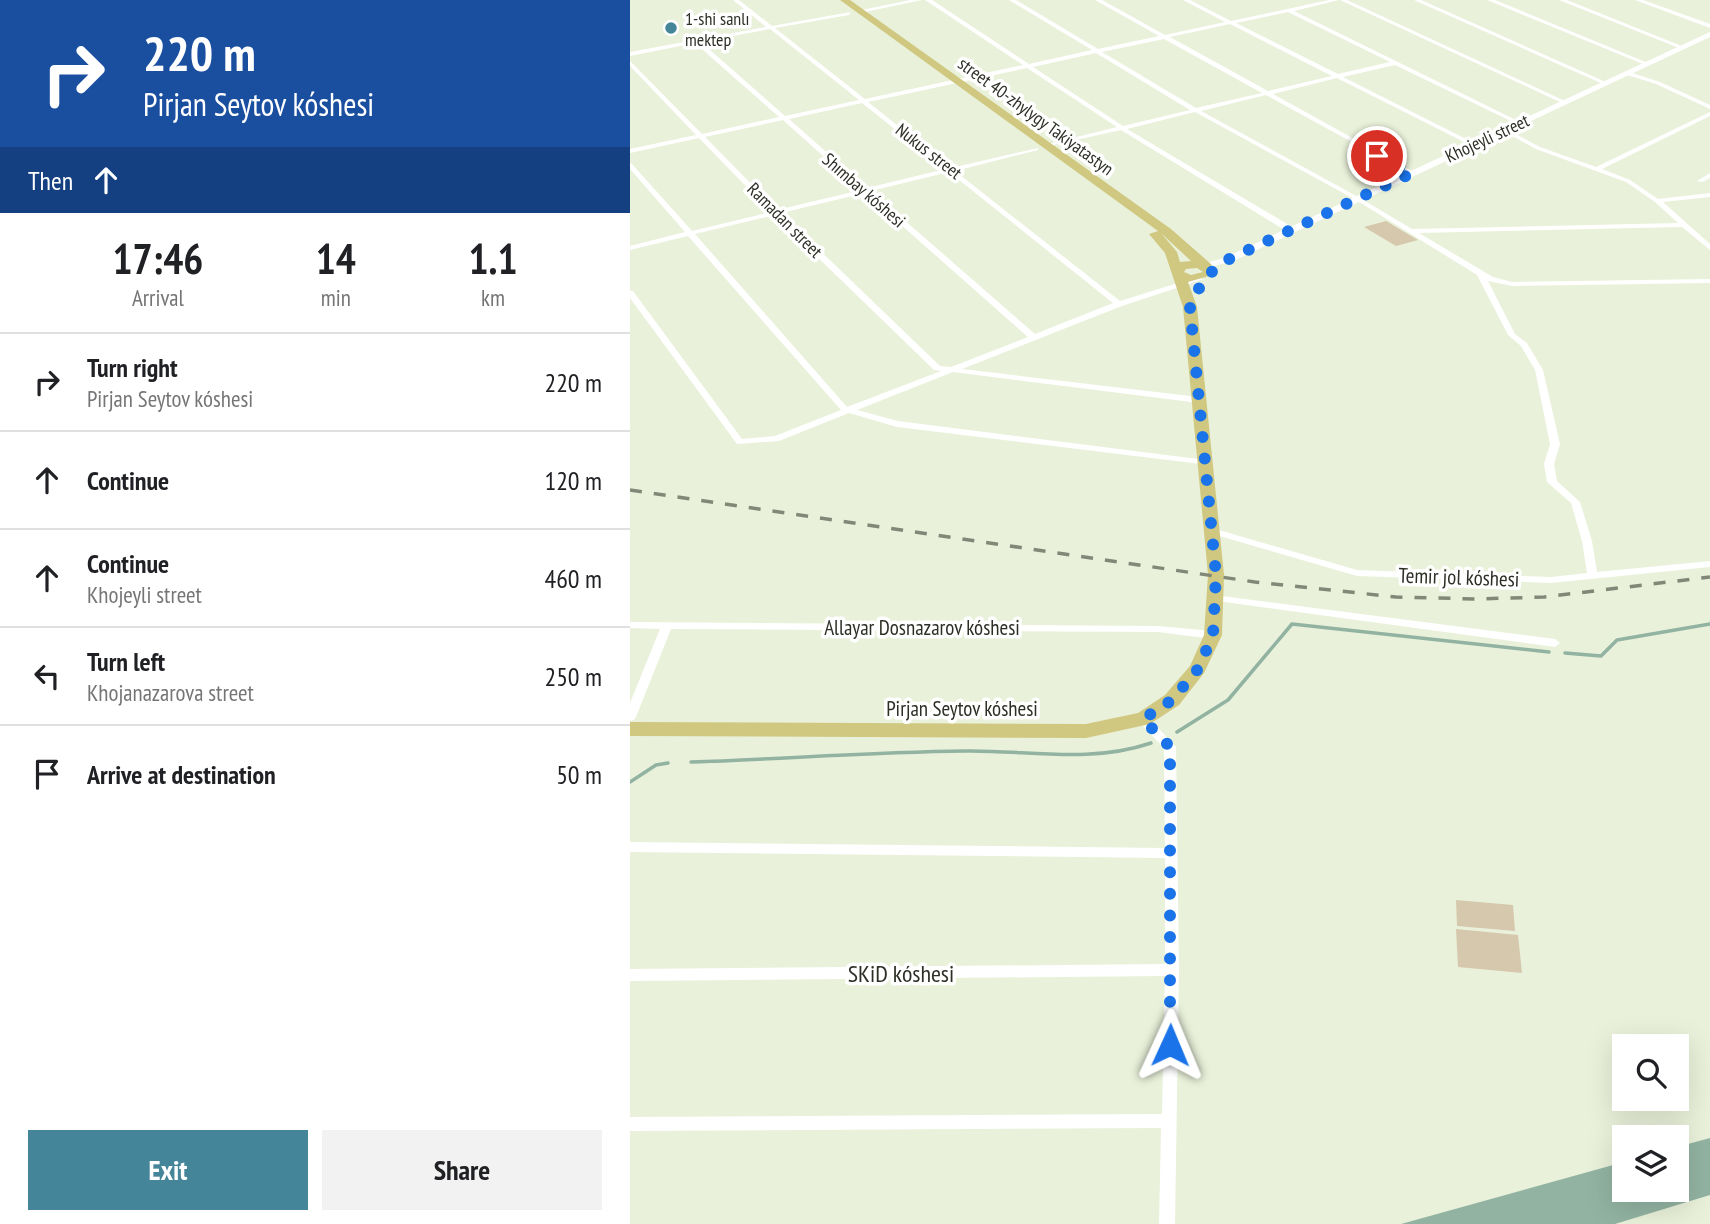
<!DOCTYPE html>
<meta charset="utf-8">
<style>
body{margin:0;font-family:"PT Sans Narrow",sans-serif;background:#f2f2f2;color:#202124;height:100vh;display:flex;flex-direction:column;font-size:26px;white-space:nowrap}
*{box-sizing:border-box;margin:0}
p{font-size:23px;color:#757577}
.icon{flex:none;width:38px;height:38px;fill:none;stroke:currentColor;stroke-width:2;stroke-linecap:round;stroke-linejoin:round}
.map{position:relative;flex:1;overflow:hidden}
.sheet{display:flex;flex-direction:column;background:#fff;width:630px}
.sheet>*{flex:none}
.hud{background:#1a4fa0;color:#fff;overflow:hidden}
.fabs{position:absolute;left:982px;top:1034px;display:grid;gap:14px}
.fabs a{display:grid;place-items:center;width:77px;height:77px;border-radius:0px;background:#fff;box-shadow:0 7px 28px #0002;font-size:35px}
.pin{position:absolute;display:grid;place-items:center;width:60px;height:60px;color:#fff;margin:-30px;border:4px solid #fff;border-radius:50%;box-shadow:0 2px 7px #0007}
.me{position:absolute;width:77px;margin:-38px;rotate:1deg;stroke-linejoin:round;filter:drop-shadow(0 0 5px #0008)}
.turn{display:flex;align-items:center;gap:24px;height:147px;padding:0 28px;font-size:32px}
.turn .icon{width:91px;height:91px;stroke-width:2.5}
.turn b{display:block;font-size:49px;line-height:60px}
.then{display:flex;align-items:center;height:66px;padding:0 28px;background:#0003;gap:14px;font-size:26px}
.eta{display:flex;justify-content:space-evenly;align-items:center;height:119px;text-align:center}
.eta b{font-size:42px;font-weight:600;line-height:49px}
.button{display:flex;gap:14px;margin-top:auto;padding:14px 28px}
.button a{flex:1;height:80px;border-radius:0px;background:#458599;color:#fff;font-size:28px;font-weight:600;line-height:80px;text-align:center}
.button a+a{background:#f2f2f2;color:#202124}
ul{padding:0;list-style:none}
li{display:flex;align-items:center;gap:21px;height:98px;padding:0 28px;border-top:2px solid #e0e0e0}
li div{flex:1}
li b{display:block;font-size:26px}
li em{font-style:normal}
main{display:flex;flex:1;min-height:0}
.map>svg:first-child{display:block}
.green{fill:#d6c8ad}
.water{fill:#92b3a2}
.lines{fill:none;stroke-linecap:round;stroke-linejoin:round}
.stream{stroke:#92b3a2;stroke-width:3.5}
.minor{fill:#fff;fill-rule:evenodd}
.tertiary{fill:#fff;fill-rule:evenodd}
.primary{fill:#d0c880;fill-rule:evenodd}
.rail{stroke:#828878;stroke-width:3.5;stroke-dasharray:12 12;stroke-linecap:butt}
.route{stroke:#1a73e8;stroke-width:12;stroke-dasharray:0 21.6}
.poi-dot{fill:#458599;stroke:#fff;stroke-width:2.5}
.labels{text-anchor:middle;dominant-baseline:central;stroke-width:7;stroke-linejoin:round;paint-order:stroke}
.far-poi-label{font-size:18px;fill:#2c2f26;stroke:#fff;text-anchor:start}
.far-street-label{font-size:18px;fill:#2c2f26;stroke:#fff}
.street-label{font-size:21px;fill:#2c2f26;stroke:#fff}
.near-street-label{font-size:24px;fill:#2c2f26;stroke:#fff}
</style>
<main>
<section class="sheet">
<div class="hud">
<div class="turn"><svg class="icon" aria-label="right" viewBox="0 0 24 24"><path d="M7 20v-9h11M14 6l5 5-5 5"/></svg><div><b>220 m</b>Pirjan Seytov kóshesi</div></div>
<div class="then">Then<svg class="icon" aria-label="ahead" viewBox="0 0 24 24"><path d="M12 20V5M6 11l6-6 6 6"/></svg></div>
</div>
<div class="eta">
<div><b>17:46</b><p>Arrival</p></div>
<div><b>14</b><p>min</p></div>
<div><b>1.1</b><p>km</p></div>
</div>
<ul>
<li><svg class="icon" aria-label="right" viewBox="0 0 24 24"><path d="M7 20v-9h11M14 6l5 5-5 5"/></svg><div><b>Turn right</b><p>Pirjan Seytov kóshesi</p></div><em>220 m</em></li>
<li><svg class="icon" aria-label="ahead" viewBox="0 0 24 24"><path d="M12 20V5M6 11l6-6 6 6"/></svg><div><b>Continue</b></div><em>120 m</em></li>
<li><svg class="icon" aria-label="ahead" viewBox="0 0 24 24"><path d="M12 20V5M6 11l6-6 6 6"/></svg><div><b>Continue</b><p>Khojeyli street</p></div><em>460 m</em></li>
<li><svg class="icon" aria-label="left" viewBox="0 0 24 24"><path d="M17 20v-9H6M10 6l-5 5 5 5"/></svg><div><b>Turn left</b><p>Khojanazarova street</p></div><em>250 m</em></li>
<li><svg class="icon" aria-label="arrive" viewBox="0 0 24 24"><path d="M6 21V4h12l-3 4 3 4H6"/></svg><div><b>Arrive at destination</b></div><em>50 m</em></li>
</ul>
<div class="button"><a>Exit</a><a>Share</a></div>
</section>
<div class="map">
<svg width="1080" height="1224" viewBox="0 0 1080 1224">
<rect width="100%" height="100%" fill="#e9f1da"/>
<!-- green -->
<path class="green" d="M756 221 788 240 766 246 734 227Z
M826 900 883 905 885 931 827 926Z
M826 929 888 935 892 973 828 967Z"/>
<!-- water -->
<path class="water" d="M1080 1138V1195L985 1224H771L994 1162V1190H1046L1047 1147Z"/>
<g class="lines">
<!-- stream -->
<path class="stream" d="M935 653 971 656 987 640 1080 624
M547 732 598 700 662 624 919 652
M61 762C152 759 243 752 335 751 398 750 459 764 521 743
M0 782 26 765 38 763"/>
<!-- minor -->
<path class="minor" d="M103 0H109L142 26 221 12 219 15 145 28 235 99 393 65 295 0H302L399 64 462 50 379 0H386L468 49 529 36 465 0H472L535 35 595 22 553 0H560L601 21 699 0H709L664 11 892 123 887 124 765 65 713 77 846 144V146H842L707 78 643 94 784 172 785 173 782 175 636 95 571 111 730 198 782 229 1048 223 1025 202 996 182 906 149 871 130 876 129 910 147 966 167 1080 112V116L972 169 1000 180 1028 199 1080 193V197L1033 202 1080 244V250L1052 227 789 233 863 277 882 282 1080 279V283L882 286 858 281 885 334 897 343 913 370 930 444 924 464 927 481 950 502 962 541 967 572 1080 561V567L921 583 727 576 579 533 577 531 579 529 582 528 727 570 921 577 957 573 952 541 941 503 917 482 914 464 920 444 905 370 891 346 878 335 847 275 726 200 565 112 497 129 664 228V232H658L491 130 414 147V145L487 127 397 68 238 102 321 168 408 148V150L325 171 490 301 567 277 574 279 492 306 332 369 569 397 573 400 569 403 323 372 227 410 268 421 576 460 579 461 581 463 579 465 267 427 219 413 149 441 107 444 0 298V291H3L112 439 145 436 211 410 58 236 0 250V246L55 232 0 169V163L2 164 62 231 141 212 69 138 0 153V149L66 135 0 66V61L72 134 149 117 65 43 0 56V52L136 27ZM658 12 760 62 708 74 606 23ZM600 24 702 76 638 91 540 37ZM140 29 229 100 155 116 71 42ZM534 39 632 93 566 108 472 52ZM466 53 560 110 493 126 403 67ZM232 103 315 169 237 188 159 119ZM153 120 231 190 147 210 75 137ZM319 172 483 303 405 334 241 191ZM235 193 398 337 321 367 310 366 151 213ZM144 215 304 370 311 371 217 407 65 234Z
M280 0H292L230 13 227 11Z
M710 0H717L937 102 932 103Z
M784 0H791L978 83 973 84Z
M857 0H865L1018 63 1013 64Z
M929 0H937L1054 47 1049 48Z
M1005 0H1013L1080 24V28Z
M996 71 1030 82 1080 105V109L1026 84 994 74 993 73Z
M1080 173V178L1072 182 1067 181Z
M584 595 925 639 930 643 925 647 580 600 579 598 580 596Z
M0 622 528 626 583 631 588 635 583 639 528 632 41 629 6 717 4 720 0 721V703L30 629 0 628Z
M513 715 517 716 546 747 549 970 545 1224H529L531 1128 0 1131V1117L532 1114 535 976 0 981V969L535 964V858L0 852V842L535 848 534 748 509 722 507 719 509 716Z"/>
<!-- tertiary -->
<path class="tertiary" d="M1080 32V37L601 262 573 268 568 265 594 258Z"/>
<!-- primary -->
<path class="primary" d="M210 0H220L541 229 581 264 586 274 558 282 567 307 594 575 592 635 574 673 549 705 520 724 456 738 0 736V722L456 724 508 713 535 695 560 666 574 635 578 575 553 307 535 253 519 234 528 231ZM531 233 533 235 561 261 550 262 547 252ZM567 268 573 272 561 275 554 272 556 269Z"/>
<!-- rail -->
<path class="rail" d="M0 490 625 582 766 597 847 599 914 597 1080 577"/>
</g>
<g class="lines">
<!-- route -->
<path class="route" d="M540 1045V747L513 719 542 700 568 669 583 635 586 575 560 307 574 278 597 260 782 173 747 156"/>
</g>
<!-- markers -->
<circle class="poi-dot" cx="41" cy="28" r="7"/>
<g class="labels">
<!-- far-poi labels -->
<g class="far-poi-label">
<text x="55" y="18">1-shi sanlı<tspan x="55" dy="21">mektep</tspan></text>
</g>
<!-- far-street labels -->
<g class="far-street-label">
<text transform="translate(406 116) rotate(36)">street 40-zhylygy Takiyatastyn</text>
<text transform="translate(857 138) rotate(-25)">Khojeyli street</text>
<text transform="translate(299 151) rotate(38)">Nukus street</text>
<text transform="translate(234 190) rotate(41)">Shımbay kóshesi</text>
<text transform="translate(155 220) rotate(45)">Ramadan street</text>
</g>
<!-- street labels -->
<g class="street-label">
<text transform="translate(829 577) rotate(2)">Temir jol kóshesi</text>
<text x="292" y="627">Allayar Dosnazarov kóshesi</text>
<text x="332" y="708">Pirjan Seytov kóshesi</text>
</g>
<!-- near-street labels -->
<g class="near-street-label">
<text x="271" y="973">SKiD kóshesi</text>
</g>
</g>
</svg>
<div class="fabs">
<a><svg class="icon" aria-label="search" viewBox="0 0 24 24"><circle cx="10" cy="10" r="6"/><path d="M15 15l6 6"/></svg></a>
<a><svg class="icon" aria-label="layers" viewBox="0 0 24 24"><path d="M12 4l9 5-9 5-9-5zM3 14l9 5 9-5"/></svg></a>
</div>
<div class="pin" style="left:747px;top:156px;background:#d93025"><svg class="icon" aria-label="arrive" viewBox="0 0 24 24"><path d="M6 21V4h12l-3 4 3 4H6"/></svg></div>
<svg class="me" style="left:540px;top:1045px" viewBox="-20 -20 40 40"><path d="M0-17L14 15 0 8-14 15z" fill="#1a73e8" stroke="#fff" stroke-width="4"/></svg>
</div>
</main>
